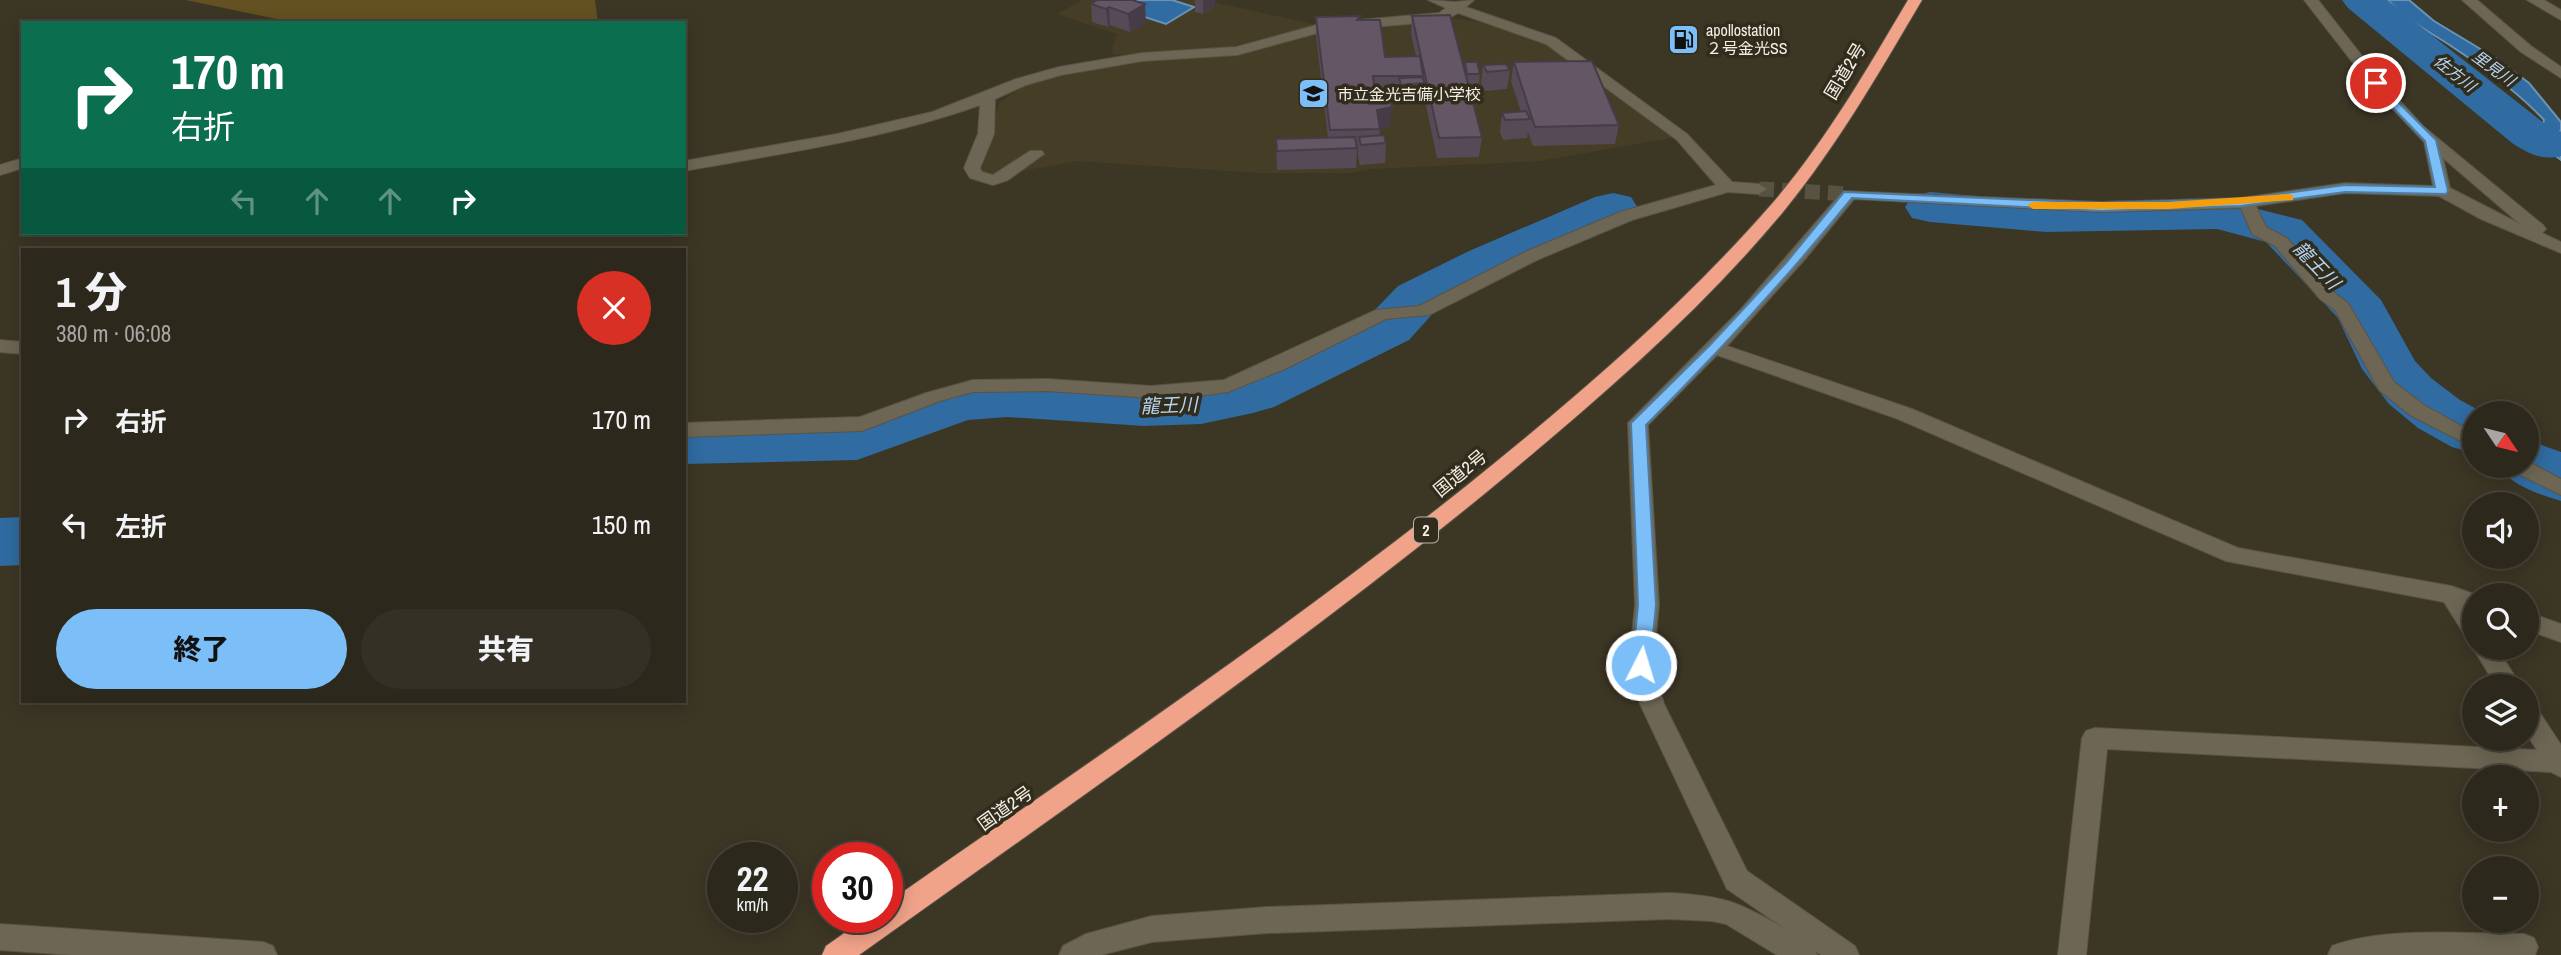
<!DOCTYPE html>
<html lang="ja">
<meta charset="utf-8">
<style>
body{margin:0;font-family:"Archivo Narrow","Noto Sans JP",sans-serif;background:#353025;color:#f1f3f6;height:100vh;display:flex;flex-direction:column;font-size:26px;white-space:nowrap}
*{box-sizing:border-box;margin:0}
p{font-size:23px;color:#a7a6a3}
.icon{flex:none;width:38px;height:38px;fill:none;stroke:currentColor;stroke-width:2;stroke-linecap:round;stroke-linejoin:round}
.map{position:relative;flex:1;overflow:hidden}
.drawer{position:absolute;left:21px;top:248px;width:665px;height:455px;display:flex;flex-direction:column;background:#2d281c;border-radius:0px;box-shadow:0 4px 18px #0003,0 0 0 2px #48443b}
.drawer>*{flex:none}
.banner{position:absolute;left:21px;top:21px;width:665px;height:214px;border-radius:0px;box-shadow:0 4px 18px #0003,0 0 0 2px #48443b;background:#0b6e4f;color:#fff;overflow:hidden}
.needle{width:46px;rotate:125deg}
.tools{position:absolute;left:2462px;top:401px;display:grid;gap:14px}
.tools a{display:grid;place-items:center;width:77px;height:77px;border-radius:50%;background:#2d281c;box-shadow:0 4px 18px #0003,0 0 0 2px #48443b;font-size:35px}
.speed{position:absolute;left:707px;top:842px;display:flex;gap:14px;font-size:35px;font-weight:700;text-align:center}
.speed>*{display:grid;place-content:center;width:91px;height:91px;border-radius:50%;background:#2d281c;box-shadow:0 4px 18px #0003,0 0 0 2px #48443b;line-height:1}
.speed small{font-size:18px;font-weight:400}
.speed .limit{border:10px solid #d22;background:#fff;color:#111}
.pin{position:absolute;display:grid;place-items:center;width:60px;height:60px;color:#fff;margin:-30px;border:4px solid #fff;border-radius:50%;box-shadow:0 2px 7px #0007}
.me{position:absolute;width:77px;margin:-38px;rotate:5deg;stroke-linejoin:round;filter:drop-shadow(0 0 5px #0008)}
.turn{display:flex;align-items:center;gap:24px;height:147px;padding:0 35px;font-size:32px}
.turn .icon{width:91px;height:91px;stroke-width:2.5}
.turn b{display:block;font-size:49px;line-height:60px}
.lanes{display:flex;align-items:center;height:66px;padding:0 35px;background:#0003;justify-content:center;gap:35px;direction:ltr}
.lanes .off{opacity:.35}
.round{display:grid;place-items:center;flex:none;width:74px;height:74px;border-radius:37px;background:#353025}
.overview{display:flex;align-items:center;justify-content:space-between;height:119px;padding:0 35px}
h1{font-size:42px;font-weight:800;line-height:52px}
.button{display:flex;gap:14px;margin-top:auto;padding:14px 35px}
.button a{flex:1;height:80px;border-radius:42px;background:#7bbef8;color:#111;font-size:28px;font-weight:800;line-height:80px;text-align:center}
.button a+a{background:#353025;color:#f1f3f6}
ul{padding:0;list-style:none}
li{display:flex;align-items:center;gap:21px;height:105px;padding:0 35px}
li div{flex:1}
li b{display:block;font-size:26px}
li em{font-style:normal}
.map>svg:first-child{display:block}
.built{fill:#463d26}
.green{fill:#635121}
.water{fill:#306ba1;stroke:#6a93b5;stroke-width:2}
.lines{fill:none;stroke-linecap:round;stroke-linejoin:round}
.river{fill:#306ba1;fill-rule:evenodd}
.minor-tunnel{stroke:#575242;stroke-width:15;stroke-dasharray:15 8;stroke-linecap:butt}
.minor-casing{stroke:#595446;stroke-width:2}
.highway-casing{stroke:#595446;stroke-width:2}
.minor{fill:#6d6654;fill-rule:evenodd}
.highway{fill:#f0a389;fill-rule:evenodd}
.wall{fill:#564a57}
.shaded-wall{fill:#463c47}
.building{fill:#645665;stroke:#463c47;stroke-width:2}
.route{fill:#7bbef8;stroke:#507ca1;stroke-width:2}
.slow{fill:#f59e0b}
.labels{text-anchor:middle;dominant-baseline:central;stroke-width:7;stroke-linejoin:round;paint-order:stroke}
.far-poi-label{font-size:16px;fill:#f3efe5;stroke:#322c1c;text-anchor:start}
.far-water-label{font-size:16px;font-style:italic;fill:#b5d4f3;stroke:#322c1c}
.shield{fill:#322c1c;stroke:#b9b4a9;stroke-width:2}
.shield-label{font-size:16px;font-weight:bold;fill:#f3efe5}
.street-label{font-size:18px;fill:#f3efe5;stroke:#322c1c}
.water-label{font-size:19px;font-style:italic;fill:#b5d4f3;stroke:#322c1c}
</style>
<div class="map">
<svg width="2561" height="955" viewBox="0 0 2561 955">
<rect width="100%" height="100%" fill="#3c3625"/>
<!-- built -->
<path class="built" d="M1082 0H1204L1317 25 1229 47 1113 55 1112 48 1117 34 1057 14Z
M1453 18 1498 25 1543 43 1576 62 1672 138 1540 161 1372 169 1350 173H1259L1077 161 1022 171 1010 167 999 174 980 172 995 134V117L999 103 1025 85 1058 76 1152 59H1192L1236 55 1322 30Z"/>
<!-- green -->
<path class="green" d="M186 0H595L598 23H296Z"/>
<!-- water -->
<path class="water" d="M1103 0H1172L1194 7 1166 24 1099 2Z
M2388 0H2409L2434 21 2497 59 2529 83 2561 122V130L2557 134 2561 136V160L2524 132 2532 133 2542 127 2544 120C2518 92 2486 69 2454 48 2431 32 2407 22 2388 0Z"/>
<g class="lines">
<!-- river -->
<path class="river" d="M2342 0H2387L2544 123 2561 132V156C2541 161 2528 153 2512 143L2348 8Z
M1930 192 2046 202 2218 199 2302 220 2381 300 2415 361 2431 378 2460 400 2484 413H2474V453L2452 447 2418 428 2389 404 2362 369 2338 318 2266 242 2217 229 2046 232 1930 222 1912 218 1905 207 1912 196Z
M1613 193 1631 197 1638 208 1631 219 1507 273 1436 310 1409 340 1274 407 1253 413 1201 424 1144 426 1007 417 968 420 857 460 684 464V424L852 420 960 383 1007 379 1144 388 1201 386 1237 378 1369 316 1398 286 1469 251 1595 197Z
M2527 440 2561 452V501C2539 494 2511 486 2499 466H2527Z
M23 517V565L0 566V518Z"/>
<!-- minor-tunnel -->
<path class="minor-tunnel" d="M1759 189 1849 194"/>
<defs>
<path id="minor" d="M1428 0 1455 2 1474 0 1466 7 1556 38 1687 134 1732 182 1759 184 1767 189 1759 194 1728 192 1632 220 1537 260 1429 315 1386 319 1285 369 1228 392 1192 397 1151 398 1047 391 973 392 940 401 862 431 684 437V423L860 417 926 393 973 380 1047 379 1151 386 1224 380 1376 310 1419 306 1525 252 1620 212 1716 185 1677 140 1546 44 1458 13 1443 21 1325 31 1237 55 1142 61 1061 75 1026 85 995 99 994 134 980 168 982 172 993 175 1030 151H1042L1044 154 1008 180 993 185 970 178 964 168 978 134 980 105C885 139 784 153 684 171V161L837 134 932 112 1016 79 1059 67 1142 53 1236 47 1324 23 1439 13 1446 8Z
M2304 0H2318L2381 80 2423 126 2543 225 2546 229 2542 233 2561 242V253L2481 219 2439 196 2345 193 2256 206 2266 227 2287 238 2332 291 2348 303 2394 382 2424 405 2474 433V448L2410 415 2379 390 2335 310 2320 299 2275 246 2252 234 2241 208 2101 212 1854 199 1806 258 1727 346 1912 409 2238 548 2451 586 2477 595 2474 640 2466 637 2444 602 2226 561 1898 419 1717 355 1648 425 1659 605 1653 665 1664 704 1747 871 1855 946 1859 955H1821L1815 951 1817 955H1777L1726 924 1712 921 1669 919 1267 933 1152 942 1101 955H1059L1063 946 1086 934 1152 916 1267 907 1669 893C1725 896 1736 901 1784 928L1727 889 1640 704 1629 665 1635 605 1628 423 1741 309 1843 191 2101 202 2241 198 2345 183 2433 186 2424 142 2371 86ZM2443 158 2520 224 2450 188Z
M2462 0H2477L2531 46 2561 67V78L2521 52Z
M2527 0H2544L2561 10V20Z
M23 158V168L0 175V165Z
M0 340 23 342V354L0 352Z
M2527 461 2561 479V495L2512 471 2509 466H2527Z
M2527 612 2561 624V642L2527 630Z
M2474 645 2497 648 2521 686H2496L2473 648Z
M2527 704 2536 707 2561 745V777L2551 772 2107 749 2086 955H2058L2082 738 2086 731 2095 728 2537 750 2527 735Z
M0 924 263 942 273 946 277 955H71L0 950Z
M2524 934 2534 938 2538 947 2535 955H2328L2332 946C2383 926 2468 934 2524 934Z"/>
<path id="highway" d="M1908 0H1922C1879 73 1837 146 1783 212 1696 317 1588 408 1483 495 1283 658 1069 805 859 955H822L826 946 867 917H887V903C1082 767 1279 635 1465 487 1572 401 1679 310 1770 206 1824 144 1866 71 1908 0Z"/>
</defs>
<!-- minor casing -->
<use href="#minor" class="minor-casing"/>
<!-- highway casing -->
<use href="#highway" class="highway-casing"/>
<!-- minor -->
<use href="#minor" class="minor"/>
<!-- highway -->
<use href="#highway" class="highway"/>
</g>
<!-- wall -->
<path class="wall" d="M1097 0 1146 23 1130 32 1110 25 1108 27 1092 22 1091 4Z
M1195 0H1215V6L1203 14 1195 12Z
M1412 16 1464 70 1465 62 1480 74 1478 93H1470L1482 137 1479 157 1437 158 1424 96 1423 103 1400 104 1398 95H1376V100L1390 127 1380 128 1379 136 1386 143 1385 163 1360 165 1358 157V149H1357L1356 168 1277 170 1276 139 1328 138 1316 35V17L1360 20 1385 57 1416 56 1411 34Z
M1514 62 1619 125 1615 144 1533 146 1528 132 1527 138 1503 140 1500 132 1502 113 1521 112 1511 81Z
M1483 65 1510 70 1507 89 1485 91 1481 84Z"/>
<!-- shaded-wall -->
<path class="shaded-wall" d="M1203 0H1215V6L1203 14Z
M1145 4 1146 23 1130 32 1128 14Z
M1109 7 1110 25 1108 27 1106 9Z
M1392 107 1390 127 1376 129 1377 110Z"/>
<!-- building -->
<path class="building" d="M1097 0H1132L1145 4 1128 14 1109 7 1106 9 1091 4Z
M1450 15 1482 137 1439 138 1412 16Z
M1360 16 1357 20H1380L1385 57 1420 56 1423 76H1373L1376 100H1390L1392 107 1377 110 1380 129 1330 130 1316 17Z
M1592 61 1619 125 1535 127 1514 62Z
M1465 62H1477L1480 74H1467Z
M1506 64 1510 70 1487 72 1483 65Z
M1422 77 1425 83 1401 85 1399 78Z
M1526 111 1530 119 1505 120 1502 113Z
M1384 135 1386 143 1361 145 1359 137Z
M1355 137 1357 148 1277 151 1276 139Z"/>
<!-- route -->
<path class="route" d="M2376 80 2436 140 2448 191 2446 194 2345 192 2241 206 2101 211 1852 198C1787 278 1719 352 1646 425L1656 605 1650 665 1648 670H1635L1632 665 1638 605 1631 423 1710 345 1786 263 1844 192 2101 203 2241 199 2345 185 2435 187 2425 141 2372 86V81Z"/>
<!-- slow -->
<path class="slow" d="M2289 194 2293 195V200L2169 209H2033L2027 205 2033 202H2169Z"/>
<!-- icons -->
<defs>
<symbol id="fuel-square" viewBox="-11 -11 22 22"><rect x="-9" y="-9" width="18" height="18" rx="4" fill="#7bbef8" stroke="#322c1c"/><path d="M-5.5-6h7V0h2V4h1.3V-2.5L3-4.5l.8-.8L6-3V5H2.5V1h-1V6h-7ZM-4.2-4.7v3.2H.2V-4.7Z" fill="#111"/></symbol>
<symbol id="school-square" viewBox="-11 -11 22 22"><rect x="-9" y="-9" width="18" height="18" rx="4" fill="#7bbef8" stroke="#322c1c"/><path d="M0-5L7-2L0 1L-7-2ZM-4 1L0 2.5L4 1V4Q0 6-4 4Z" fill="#111"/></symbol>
</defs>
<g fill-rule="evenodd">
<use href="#fuel-square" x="1666" y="22" width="35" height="35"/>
<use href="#school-square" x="1296" y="76" width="35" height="35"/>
</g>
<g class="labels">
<!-- far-poi labels -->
<g class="far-poi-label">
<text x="1706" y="30">apollostation<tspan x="1706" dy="18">２号金光SS</tspan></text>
<text x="1337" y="94">市立金光吉備小学校</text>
</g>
<!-- far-water labels -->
<g class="far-water-label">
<text transform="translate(2494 68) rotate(36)">里見川</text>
<text transform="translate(2455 73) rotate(38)">佐方川</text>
</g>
<!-- shield labels -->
<rect class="shield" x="1414" y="517.5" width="24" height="25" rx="5"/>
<g class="shield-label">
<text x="1426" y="530">2</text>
</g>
<!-- street labels -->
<g class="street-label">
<text transform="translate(1845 71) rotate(-59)">国道2号</text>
<text transform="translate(1460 473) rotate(-39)">国道2号</text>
<text transform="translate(1005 808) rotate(-35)">国道2号</text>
</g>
<!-- water labels -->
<g class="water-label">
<text transform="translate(2317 265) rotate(46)">龍王川</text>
<text transform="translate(1169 405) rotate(-2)">龍王川</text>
</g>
</g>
</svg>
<div class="tools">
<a><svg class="needle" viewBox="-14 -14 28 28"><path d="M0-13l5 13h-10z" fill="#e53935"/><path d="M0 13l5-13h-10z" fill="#a7a6a3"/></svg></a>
<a><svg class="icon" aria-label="sound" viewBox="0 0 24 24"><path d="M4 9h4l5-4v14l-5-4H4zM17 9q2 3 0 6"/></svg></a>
<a><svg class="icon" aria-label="search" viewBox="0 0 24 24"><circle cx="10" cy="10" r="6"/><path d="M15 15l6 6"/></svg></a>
<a><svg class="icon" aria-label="layers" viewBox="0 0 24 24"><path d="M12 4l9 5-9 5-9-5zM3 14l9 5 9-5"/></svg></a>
<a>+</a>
<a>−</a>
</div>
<div class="speed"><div>22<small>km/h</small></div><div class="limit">30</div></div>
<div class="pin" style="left:2376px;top:83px;background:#d93025"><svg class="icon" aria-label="arrive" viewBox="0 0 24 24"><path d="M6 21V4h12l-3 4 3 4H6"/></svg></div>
<svg class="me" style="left:1641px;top:665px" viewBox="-20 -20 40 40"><circle r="17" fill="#7bbef8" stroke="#fff" stroke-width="3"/><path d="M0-11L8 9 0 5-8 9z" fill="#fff"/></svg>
<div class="banner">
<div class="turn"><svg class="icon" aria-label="right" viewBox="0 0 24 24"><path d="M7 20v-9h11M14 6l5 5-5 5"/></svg><div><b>170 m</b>右折</div></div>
<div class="lanes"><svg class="icon off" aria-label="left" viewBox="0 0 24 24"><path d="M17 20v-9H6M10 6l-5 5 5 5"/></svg><svg class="icon off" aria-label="ahead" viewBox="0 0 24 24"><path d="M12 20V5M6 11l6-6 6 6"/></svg><svg class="icon off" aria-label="ahead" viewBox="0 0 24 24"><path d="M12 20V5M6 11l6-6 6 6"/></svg><svg class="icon" aria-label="right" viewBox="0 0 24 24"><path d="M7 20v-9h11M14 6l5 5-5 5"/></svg></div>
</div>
<section class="drawer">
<div class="overview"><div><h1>1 分</h1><p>380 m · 06:08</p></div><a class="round" style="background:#d93025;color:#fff"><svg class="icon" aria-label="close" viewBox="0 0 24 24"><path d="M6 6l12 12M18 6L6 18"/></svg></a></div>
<ul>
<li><svg class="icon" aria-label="right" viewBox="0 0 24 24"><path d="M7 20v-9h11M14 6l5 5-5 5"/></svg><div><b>右折</b></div><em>170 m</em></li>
<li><svg class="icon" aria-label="left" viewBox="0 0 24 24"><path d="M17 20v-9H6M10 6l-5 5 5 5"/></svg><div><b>左折</b></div><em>150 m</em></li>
</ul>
<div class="button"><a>終了</a><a>共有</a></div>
</section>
</div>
